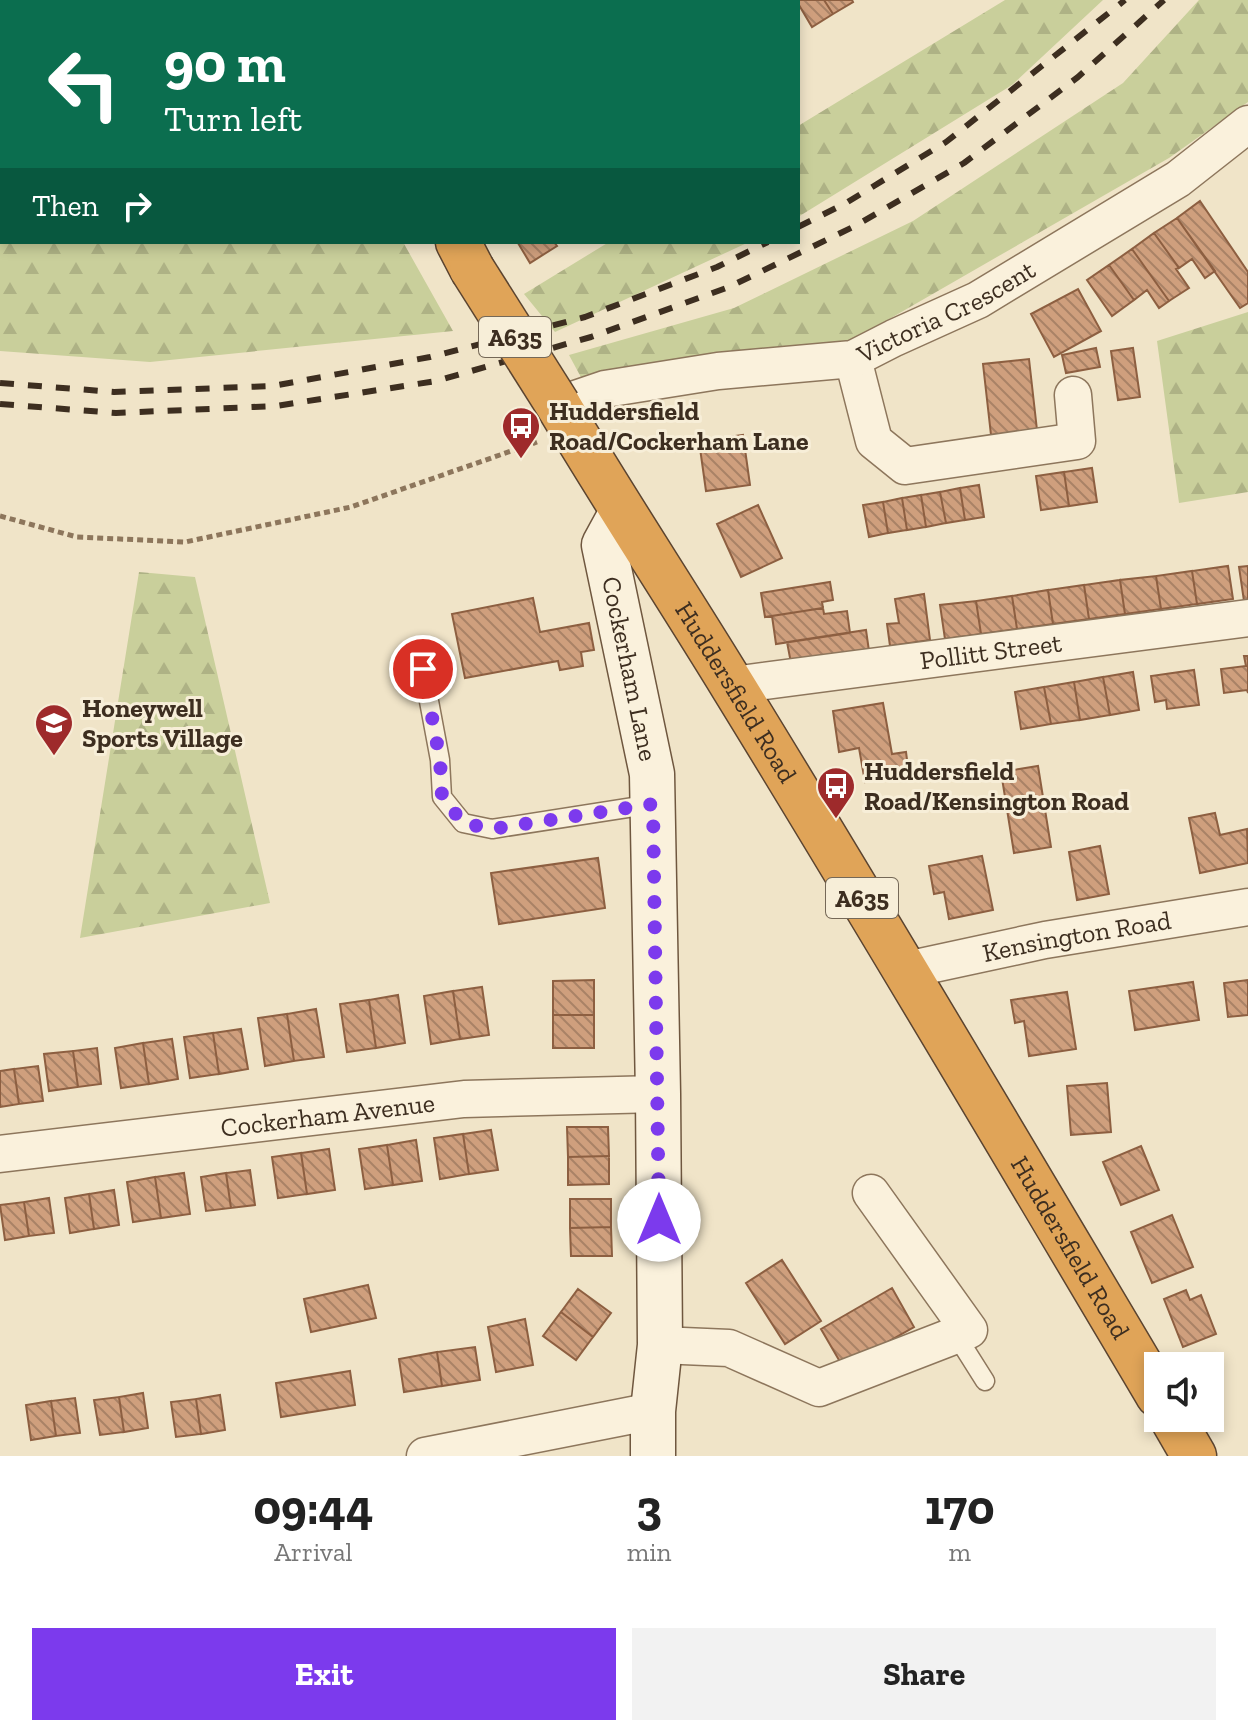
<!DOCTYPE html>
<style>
body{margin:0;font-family:"Zilla Slab",serif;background:#f2f2f2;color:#222;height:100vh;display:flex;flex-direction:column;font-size:30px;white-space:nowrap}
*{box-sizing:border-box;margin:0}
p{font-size:26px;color:#767676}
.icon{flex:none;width:44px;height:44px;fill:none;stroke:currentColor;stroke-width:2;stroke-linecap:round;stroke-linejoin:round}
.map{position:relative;height:1456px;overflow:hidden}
.sheet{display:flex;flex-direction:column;background:#fff;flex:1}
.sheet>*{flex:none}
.top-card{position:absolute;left:0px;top:0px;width:800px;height:244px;box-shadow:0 4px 12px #0003;background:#0b6e4f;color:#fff;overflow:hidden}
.tools{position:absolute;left:1144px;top:1352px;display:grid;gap:16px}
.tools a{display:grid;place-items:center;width:80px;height:80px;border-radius:0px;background:#fff;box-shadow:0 4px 12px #0003;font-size:40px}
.pin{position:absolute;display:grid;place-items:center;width:68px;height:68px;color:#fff;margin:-34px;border:4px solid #fff;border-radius:50%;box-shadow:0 2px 8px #0007}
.me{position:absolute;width:88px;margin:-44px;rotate:0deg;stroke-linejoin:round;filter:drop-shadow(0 0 6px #0008)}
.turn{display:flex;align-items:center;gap:28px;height:168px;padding:0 32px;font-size:36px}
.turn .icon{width:104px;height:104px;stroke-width:2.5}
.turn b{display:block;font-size:56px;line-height:68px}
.then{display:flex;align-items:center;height:76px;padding:0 32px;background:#0003;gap:16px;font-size:30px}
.eta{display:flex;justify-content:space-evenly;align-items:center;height:136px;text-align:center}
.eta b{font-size:48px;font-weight:800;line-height:56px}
.cta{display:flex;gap:16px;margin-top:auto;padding:16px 32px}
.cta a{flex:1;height:92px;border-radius:0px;background:#7c3aed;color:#fff;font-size:32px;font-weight:800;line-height:92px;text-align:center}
.cta a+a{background:#f2f2f2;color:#222}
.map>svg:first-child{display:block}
.forest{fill:url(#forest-firs)}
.building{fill:url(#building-back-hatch);stroke:#8d5f41;stroke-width:2}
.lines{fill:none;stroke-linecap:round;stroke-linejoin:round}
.lane-casing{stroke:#8d765c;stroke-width:21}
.street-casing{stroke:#8d765c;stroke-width:39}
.secondary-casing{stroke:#6f573f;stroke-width:47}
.highway-casing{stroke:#5b4430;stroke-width:47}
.path{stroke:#8d765c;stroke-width:5;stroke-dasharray:6 4;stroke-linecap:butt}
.lane{stroke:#faf1dc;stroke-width:18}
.street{stroke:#faf1dc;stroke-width:36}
.secondary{stroke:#faf1dc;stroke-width:44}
.highway{stroke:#e0a458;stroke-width:44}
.rail{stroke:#3d2e20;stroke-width:6;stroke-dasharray:14 14;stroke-linecap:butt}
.highway-bridge-casing{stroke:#5b4430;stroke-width:47;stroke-linecap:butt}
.highway-bridge{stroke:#e0a458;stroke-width:44}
.route{stroke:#7c3aed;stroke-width:14;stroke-dasharray:0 25.2}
.labels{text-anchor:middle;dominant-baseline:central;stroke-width:6;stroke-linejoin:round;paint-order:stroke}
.shield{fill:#f7eed8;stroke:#756857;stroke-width:2}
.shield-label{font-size:24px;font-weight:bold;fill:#3d2e20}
.street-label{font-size:26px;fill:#3d2e20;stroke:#f7eed8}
.poi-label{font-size:26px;font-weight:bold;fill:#3d2e20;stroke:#f7eed8;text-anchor:start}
</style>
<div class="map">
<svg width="1248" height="1456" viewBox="0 0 1248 1456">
<defs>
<pattern id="forest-firs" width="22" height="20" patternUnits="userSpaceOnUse" patternTransform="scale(2)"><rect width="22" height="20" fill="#c9cf9b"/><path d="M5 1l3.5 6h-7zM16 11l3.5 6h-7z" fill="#aeb285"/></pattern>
<pattern id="building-back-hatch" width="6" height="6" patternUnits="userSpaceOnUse" patternTransform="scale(2)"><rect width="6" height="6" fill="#cf9f7d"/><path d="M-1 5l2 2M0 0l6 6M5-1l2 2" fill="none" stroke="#a98266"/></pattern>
</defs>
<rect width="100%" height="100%" fill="#f0e4c8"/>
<!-- forest -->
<path class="forest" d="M1005 0H1103L1012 85 798 217V126Z
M1199 0H1248V102L1169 158 851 341 583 381 569 355 734 308 913 221 1123 83Z
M2 170V242H403L453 331 150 362 0 351V171Z
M609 242H749L555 332 524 294Z
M1248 312V492L1179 503 1157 341Z
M139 572 195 577 270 903 80 938Z"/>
<!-- building -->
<path class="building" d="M796 0H824L833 14 812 27Z
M824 0H852L853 2 833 14Z
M1200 201 1248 272V303L1240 308 1177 218Z
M1177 218 1215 271 1205 278 1192 259 1179 268 1154 233Z
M1154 233 1179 268 1176 269 1189 288 1169 301 1132 249Z
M521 242H554L557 246 530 263 518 243Z
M1132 249 1169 301 1159 308 1147 290 1134 300 1109 265Z
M1109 265 1134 300 1112 316 1087 280Z
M1078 289 1101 331 1054 357 1031 314Z
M1096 348 1100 367 1066 373 1062 355Z
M1133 348 1140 397 1118 400 1111 351Z
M1029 359 1037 430 991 435 983 364Z
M743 435 750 485 706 491 699 441Z
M1092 468 1097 502 1069 506 1064 472Z
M1064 472 1069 506 1041 510 1036 476Z
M979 485 984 517 965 520 960 488Z
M960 488 965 520 946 523 940 492Z
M940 492 946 523 926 527 921 495Z
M921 495 926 527 907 530 902 498Z
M902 498 907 530 888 533 883 502Z
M883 502 888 533 869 537 863 505Z
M758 505 782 558 741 577 717 524Z
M1228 566 1233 599 1197 604 1192 571Z
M1248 566V600L1244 601 1239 567Z
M1192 571 1197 604 1161 609 1156 576Z
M1156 576 1161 609 1125 614 1120 580Z
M1120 580 1125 614 1089 619 1084 585Z
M830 582 833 600 822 602 823 608 765 617 761 593Z
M1084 585 1089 619 1053 624 1048 590Z
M1048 590 1053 624 1017 629 1012 596Z
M924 594 930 640 890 646 887 624 899 623 895 599Z
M1012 596 1017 629 981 634 976 601Z
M533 598 540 632 589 623 594 650 581 652 583 666 560 670 558 661 465 678 452 614Z
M976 601 981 634 945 639 940 605Z
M823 608 824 614 847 611 850 633 776 644 772 616Z
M866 630 869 651 791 663 787 642Z
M1244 656H1248V693L1247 690 1224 693 1221 669 1246 666Z
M1194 670 1199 705 1167 709 1166 700 1155 702 1151 676Z
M1133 672 1139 710 1110 715 1103 677Z
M1103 677 1110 715 1080 720 1074 682Z
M1074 682 1080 720 1051 724 1044 687Z
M1044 687 1051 724 1021 729 1015 692Z
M883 703 892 754 906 752 909 775 865 782 859 748 839 752 833 711Z
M1038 766 1051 847 1014 853 1001 772Z
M1215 813 1220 835 1247 829 1248 863 1200 873 1189 818Z
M1100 846 1109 894 1077 900 1069 852Z
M982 856 993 910 949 919 944 892 934 894 929 866Z
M598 858 605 908 499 924 491 873Z
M594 980V1015H553V981Z
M1248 980V1015L1228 1017 1224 983Z
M1193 982 1199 1020 1135 1030 1129 991Z
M482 987 489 1035 460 1039 453 991Z
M453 991 460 1039 431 1044 424 996Z
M1067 992 1076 1049 1029 1056 1024 1021 1015 1023 1011 1000Z
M398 995 405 1043 376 1048 369 1000Z
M369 1000 376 1048 347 1052 340 1004Z
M316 1009 324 1057 294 1061 287 1014Z
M287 1014 294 1061 265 1066 258 1018Z
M553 1015H594V1048H553Z
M241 1029 248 1069 219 1074 213 1033Z
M213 1033 219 1074 190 1078 184 1037Z
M172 1039 178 1079 149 1084 143 1043Z
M143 1043 149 1084 121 1088 115 1048Z
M97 1048 101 1084 78 1087 73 1051Z
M73 1051 78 1087 49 1091 44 1054Z
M38 1066 43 1101 19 1104 14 1069Z
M14 1069 19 1104 0 1107V1071Z
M1107 1083 1111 1132 1071 1135 1067 1086Z
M567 1127H608L609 1156 568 1157Z
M491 1130 498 1170 469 1174 463 1134Z
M463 1134 469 1174 440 1179 434 1138Z
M416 1140 422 1181 393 1185 387 1145Z
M387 1145 393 1185 365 1189 359 1149Z
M1141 1146 1159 1190 1121 1205 1103 1162Z
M329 1149 335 1190 307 1194 301 1153Z
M301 1153 307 1194 278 1198 272 1157Z
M609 1156V1184L568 1185V1157Z
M250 1170 255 1205 231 1208 226 1173Z
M184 1173 190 1214 161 1218 155 1177Z
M226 1173 231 1208 206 1211 201 1177Z
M155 1177 161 1218 133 1222 127 1182Z
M114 1190 119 1225 94 1229 89 1194Z
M89 1194 94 1229 70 1233 65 1198Z
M49 1198 54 1233 29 1236 24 1202Z
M570 1199H611V1227L570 1228Z
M24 1202 29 1236 5 1240 0 1205Z
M1172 1215 1193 1267 1152 1283 1131 1232Z
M611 1227 612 1256H571L570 1228Z
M782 1260 821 1321 785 1344 746 1283Z
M368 1285 376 1318 311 1332 304 1299Z
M892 1288 914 1327 843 1367 821 1329Z
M578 1289 611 1313 593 1337 561 1312Z
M1186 1290 1190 1300 1201 1295 1216 1334 1183 1347 1164 1299Z
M561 1312 593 1337 576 1360 543 1336Z
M525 1319 533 1365 496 1372 488 1327Z
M475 1347 480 1380 442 1386 437 1352Z
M437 1352 442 1386 404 1392 399 1359Z
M350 1371 355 1405 281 1417 276 1383Z
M143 1393 148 1428 124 1432 119 1397Z
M220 1395 225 1430 201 1434 196 1399Z
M119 1397 124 1432 100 1435 94 1400Z
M75 1398 80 1433 56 1436 51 1401Z
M196 1399 201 1434 176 1437 171 1402Z
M51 1401 56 1436 31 1440 26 1405Z"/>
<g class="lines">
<defs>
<path id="lane" d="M566 0 567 2
M423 669 440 760 442 797 463 823 492 829 653 804
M956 1335 985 1381"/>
<g id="street">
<path d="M151 2 156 0"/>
<path d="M704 2 707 0"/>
<path d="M0 55H2"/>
<path d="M853 359 874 441 905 466 1077 441 1073 395"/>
<path id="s1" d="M558 405 605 389 718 371 853 359 894 338 978 300 1178 179 1248 124"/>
<path id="s2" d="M733 685 1248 618"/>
<path id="s3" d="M906 970 1045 940 1248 907"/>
<path id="s4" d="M0 1154 464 1099 658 1094"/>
<path d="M660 1345 729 1348 819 1388 969 1330 871 1193"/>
<path d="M425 1456 653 1411"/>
</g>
<g id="secondary">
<path id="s5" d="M622 512 604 545 652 774 658 1094 660 1345 653 1411V1456"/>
</g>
<g id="highway">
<path d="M315 0 316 2"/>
<path d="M458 242 472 269"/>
<path id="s6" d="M558 405C615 501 676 593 734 688 878 922 1018 1159 1158 1395"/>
<path d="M1172 1418 1194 1456"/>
</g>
</defs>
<!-- lane casing -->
<use href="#lane" class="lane-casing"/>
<!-- street casing -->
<use href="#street" class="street-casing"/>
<!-- secondary casing -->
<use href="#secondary" class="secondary-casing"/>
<!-- highway casing -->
<use href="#highway" class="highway-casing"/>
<!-- path -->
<path class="path" d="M0 516 77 537 185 542 351 507 537 442"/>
<!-- lane -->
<use href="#lane" class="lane"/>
<!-- street -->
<use href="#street" class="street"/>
<!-- secondary -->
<use href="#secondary" class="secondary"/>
<!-- highway -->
<use href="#highway" class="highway"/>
<!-- rail -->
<path class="rail" d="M798 227 846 203 946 142 1125 0
M0 383 114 392 273 386 430 357 585 317 717 267 768 242
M0 404 116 413 276 406 436 381 591 337 729 287 855 226 964 163 1078 77 1164 0"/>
<defs>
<path id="highway-bridge" d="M472 269 558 405"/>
</defs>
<!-- highway-bridge casing -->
<use href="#highway-bridge" class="highway-bridge-casing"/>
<!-- highway-bridge -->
<use href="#highway-bridge" class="highway-bridge"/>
</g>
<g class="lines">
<!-- route -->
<path class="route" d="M423 669 440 760 442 797 463 823 492 829 653 804 659 1220"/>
</g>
<!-- icons -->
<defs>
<symbol id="bus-pin" viewBox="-11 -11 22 30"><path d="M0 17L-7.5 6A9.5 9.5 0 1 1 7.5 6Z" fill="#9e2a2b" stroke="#f7eed8"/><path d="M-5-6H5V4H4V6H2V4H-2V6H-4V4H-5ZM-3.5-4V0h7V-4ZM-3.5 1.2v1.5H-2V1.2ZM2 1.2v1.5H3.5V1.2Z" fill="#fff"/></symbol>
<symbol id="university-pin" viewBox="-11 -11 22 30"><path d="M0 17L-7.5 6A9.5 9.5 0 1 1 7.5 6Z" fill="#9e2a2b" stroke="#f7eed8"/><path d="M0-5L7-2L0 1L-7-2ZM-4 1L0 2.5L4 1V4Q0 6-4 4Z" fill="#fff"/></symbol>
</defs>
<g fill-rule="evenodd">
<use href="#bus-pin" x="499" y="404" width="44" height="60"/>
<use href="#university-pin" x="32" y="701" width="44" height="60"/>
<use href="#bus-pin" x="814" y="764" width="44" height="60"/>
</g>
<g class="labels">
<!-- shield labels -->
<g class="shield">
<rect x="479" y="317" width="72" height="40" rx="6"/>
<rect x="826" y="878" width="72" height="40" rx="6"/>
</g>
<g class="shield-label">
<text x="515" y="337">A635</text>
<text x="862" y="898">A635</text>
</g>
<!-- street labels -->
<g class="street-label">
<text stroke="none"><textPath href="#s1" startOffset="404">Victoria Crescent</textPath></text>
<text stroke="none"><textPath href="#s2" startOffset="260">Pollitt Street</textPath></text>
<text stroke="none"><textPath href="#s5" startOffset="164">Cockerham Lane</textPath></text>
<text stroke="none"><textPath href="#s6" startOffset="338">Huddersfield Road</textPath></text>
<text stroke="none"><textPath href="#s3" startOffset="174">Kensington Road</textPath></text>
<text stroke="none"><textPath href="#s4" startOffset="330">Cockerham Avenue</textPath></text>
<text stroke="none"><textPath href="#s6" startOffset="986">Huddersfield Road</textPath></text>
</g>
<!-- poi labels -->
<g class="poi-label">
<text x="549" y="411">Huddersfield<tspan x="549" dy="30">Road/Cockerham Lane</tspan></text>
<text x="82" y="708">Honeywell<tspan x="82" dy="30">Sports Village</tspan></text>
<text x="864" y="771">Huddersfield<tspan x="864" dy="30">Road/Kensington Road</tspan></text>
</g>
</g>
</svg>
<div class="tools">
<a><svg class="icon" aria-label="sound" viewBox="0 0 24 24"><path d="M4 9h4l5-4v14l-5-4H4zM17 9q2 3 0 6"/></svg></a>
</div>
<div class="pin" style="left:423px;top:669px;background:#d93025"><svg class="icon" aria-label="arrive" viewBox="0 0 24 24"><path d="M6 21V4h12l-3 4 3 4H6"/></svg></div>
<svg class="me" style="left:659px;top:1220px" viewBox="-20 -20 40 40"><circle r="19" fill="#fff"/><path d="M0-13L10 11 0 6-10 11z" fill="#7c3aed"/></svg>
<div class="top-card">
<div class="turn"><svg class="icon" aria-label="left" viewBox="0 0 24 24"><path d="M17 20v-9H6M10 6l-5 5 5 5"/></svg><div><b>90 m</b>Turn left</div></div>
<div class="then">Then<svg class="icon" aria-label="right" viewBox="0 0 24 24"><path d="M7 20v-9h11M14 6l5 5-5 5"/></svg></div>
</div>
</div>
<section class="sheet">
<div class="eta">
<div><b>09:44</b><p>Arrival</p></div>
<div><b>3</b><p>min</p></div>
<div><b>170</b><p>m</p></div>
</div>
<div class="cta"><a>Exit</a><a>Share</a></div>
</section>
